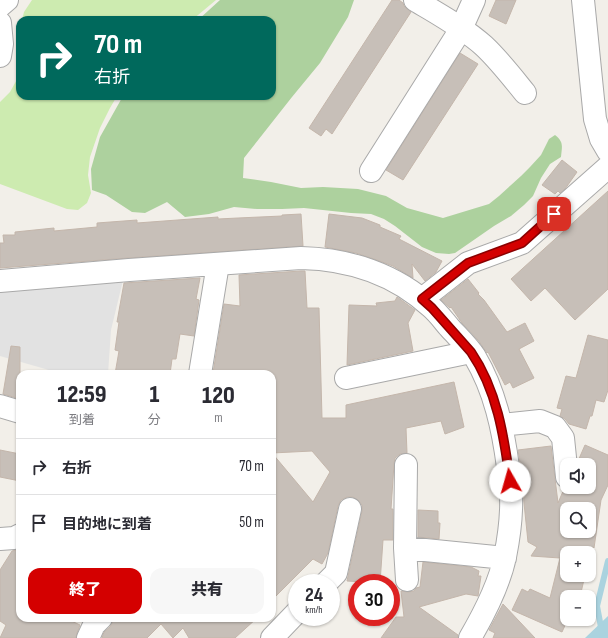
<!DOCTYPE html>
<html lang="ja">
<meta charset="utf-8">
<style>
body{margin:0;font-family:"Sofia Sans Condensed","Noto Sans JP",sans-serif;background:#f7f7f7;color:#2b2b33;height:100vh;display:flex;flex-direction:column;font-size:15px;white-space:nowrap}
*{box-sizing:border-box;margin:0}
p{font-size:13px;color:#7c7c81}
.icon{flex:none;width:22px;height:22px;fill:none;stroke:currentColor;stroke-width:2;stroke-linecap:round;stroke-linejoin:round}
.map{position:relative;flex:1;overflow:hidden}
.panel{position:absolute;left:16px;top:370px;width:260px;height:252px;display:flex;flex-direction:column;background:#fff;border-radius:12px;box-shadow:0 1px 3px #0004}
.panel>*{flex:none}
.top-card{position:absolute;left:16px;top:16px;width:260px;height:84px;border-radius:12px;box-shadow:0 1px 3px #0004;background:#00695c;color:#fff;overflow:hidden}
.tools{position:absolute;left:560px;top:458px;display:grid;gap:8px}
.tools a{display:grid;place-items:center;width:36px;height:36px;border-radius:8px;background:#fff;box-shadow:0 1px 3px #0004;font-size:20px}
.speed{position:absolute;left:288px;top:574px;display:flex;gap:8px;font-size:20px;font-weight:700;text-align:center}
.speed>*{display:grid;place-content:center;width:52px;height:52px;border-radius:50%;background:#fff;box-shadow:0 1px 3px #0004;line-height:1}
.speed small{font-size:10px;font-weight:400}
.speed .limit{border:6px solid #d22;background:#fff;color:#111}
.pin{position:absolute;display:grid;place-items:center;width:34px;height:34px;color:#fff;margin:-17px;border-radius:8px;box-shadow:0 2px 6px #0006}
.me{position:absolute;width:44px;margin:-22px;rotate:353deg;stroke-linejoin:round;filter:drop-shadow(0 0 3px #0008)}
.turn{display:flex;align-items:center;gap:14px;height:84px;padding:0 12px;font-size:18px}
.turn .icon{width:52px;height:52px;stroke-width:2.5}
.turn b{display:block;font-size:28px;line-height:34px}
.eta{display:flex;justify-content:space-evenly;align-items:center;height:68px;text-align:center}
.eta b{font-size:24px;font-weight:800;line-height:28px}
.action{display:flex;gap:8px;margin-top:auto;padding:8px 12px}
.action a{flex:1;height:46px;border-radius:12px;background:#d40000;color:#fff;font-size:16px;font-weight:800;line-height:46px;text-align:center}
.action a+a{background:#f7f7f7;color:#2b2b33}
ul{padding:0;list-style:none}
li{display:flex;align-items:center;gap:12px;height:56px;padding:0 12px;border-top:1px solid #e1e1e2}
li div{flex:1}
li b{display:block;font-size:15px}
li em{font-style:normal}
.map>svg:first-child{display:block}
.grass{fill:#cdebb0}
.forest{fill:#add19e}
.parking{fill:#e2e2e2}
.water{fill:#aad3df}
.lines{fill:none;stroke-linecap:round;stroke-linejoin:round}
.stream{stroke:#aad3df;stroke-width:6}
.building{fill:#c7bfb8;stroke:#c4b6ab;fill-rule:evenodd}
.minor-casing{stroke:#a9a9a9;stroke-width:24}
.minor{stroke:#fff;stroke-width:22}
.route-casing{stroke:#8a0000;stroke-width:10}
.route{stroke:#d40000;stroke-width:7}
</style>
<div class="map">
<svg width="608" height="638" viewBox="0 0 608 638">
<rect width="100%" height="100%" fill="#f2efe9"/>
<!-- grass -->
<path class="grass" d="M32 0H216L192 20H22L24 12Z
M20 74V96H117L110 108 100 128 90 157 88 175 91 193 87 203 78 210 67 209 0 184V102L10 92Z"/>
<!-- forest -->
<path class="forest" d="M220 0H354L348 17 320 63 292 97 244 158 243 178 271 182 301 188 323 187 358 189 386 196 407 208 443 218 489 204 499 196 521 176 530 167 541 155 549 139 555 135C564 142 562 146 561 157L550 164 541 178 533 196 524 205 511 216 494 226 455 253 449 254 436 253 422 247 395 226 384 219 371 214 351 213 304 208 282 209H257L234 207 209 214 185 217 167 202 145 213 132 212 106 195 92 190 91 169 100 137 123 96H272V20H198Z"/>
<!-- parking -->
<path class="parking" d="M124 276 111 330 108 374H63L0 356V287Z"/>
<!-- water -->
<path class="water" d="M608 616V638H585Z"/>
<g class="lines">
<!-- stream -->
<path class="stream" d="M603 638 597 606 608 561"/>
</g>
<!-- building -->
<path class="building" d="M392 0H399L403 3 404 6 411 12 332 134 326 129 321 136 309 128Z
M496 0H516L506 24 489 16Z
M460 53 478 64 403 180 386 170Z
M562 160 577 172 565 189 560 193 558 191 555 194 542 185Z
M608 191V289L575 320 545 288 531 301 511 279Z
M301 214 303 246 128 258 0 268V243H4L3 235H15V232L54 228V231L97 227V223L137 220V223L218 217V219L238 218 282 216V215Z
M329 214 362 218 380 225V227L401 236 399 239 442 261 436 272 425 281 412 264 413 278 393 266 374 259 356 253 325 247Z
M301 271H305L307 308H319L322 418H346V405L454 382 464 427 445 434 441 421 406 428 407 453 400 454 395 458 394 464 391 509H393V540H383L380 583 347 581 362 511V505L358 500 353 497H347L341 500 338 506 328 553 322 564 313 559 272 600V374L213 373 224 304 240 306 239 275ZM312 451 330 472 313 502 272 453Z
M200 278 196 299 199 300 194 336 180 334 176 359H172L170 374H115L119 351 115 350 119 322H117L124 283Z
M468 279 479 293 478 294 484 300 507 332 525 323 534 341 519 349 534 378 513 388 510 382 505 385 488 352 487 353 478 340 462 323 451 307 450 308 441 300Z
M397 297 415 310 408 323 413 351 347 365 349 305 377 306 376 303 395 301Z
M588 335 608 340V390L604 402 596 400 592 416H590L586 429 569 424 565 419 560 416 562 409 557 408 566 376 576 378Z
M11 346 20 347V399L3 394Z
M585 445 608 455V485L601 500 594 548H592L589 559V553H567V575H585L580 597H567V619H568L562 632 512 610 522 589 528 592 530 589 550 598 560 558 531 556 537 547 528 542 524 503 523 482 518 450 551 446 558 503 564 489H569L574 487H589V465H578V461ZM567 509H589V531H567Z
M0 450 20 454V481L0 477Z
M418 510 438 511V523H440L439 539 418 537Z
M20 549V618H65L80 625 77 633 76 638H0L6 625 0 621V570L12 551Z
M423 562 471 567 479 571 478 576H481L478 596 466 594 419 607 458 635V638H381L396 617H404L401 591 408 592 414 591 416 588 420 587Z
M503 604 535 638H493L495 633 489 630Z
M116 618H257L235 638H189L183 628 173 638 161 624 147 638H102L104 632 110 627 113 621Z"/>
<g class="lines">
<defs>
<path id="minor" d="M415 0C438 14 464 28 484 46 499 60 512 77 525 93
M583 0 595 119 601 139 608 151
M0 6 7 0
M0 23 2 44 0 56
M371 171 461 29 474 0
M0 281 129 270 301 258C349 259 395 274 431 307 438 313 443 320 449 327 458 337 468 346 475 357 495 391 503 429 508 467 509 476 511 485 511 494 512 515 509 537 505 557 499 585 484 614 470 638
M422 299 468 263 522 243 608 167
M200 374 218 264
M346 378 471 352
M0 406 20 412
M501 425 540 421 555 427 563 438 567 477
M406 465 405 548 505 558
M0 539 14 538 20 535
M405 548 407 580
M326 583 336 573 350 509
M88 638 94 625 101 618
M272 638 297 612"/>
</defs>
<!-- minor casing -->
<use href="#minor" class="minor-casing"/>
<!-- minor -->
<use href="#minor" class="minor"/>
</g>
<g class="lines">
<defs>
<path id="route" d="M510 481C504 436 497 390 471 352L432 308 422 299 468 263 522 243 554 214"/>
</defs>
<!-- route casing -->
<use href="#route" class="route-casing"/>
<!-- route -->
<use href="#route" class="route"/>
</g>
</svg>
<div class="tools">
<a><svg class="icon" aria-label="sound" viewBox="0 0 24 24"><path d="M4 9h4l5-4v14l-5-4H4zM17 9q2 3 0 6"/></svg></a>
<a><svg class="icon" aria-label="search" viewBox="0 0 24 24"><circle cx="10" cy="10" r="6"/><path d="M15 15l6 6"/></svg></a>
<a>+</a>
<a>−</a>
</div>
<div class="speed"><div>24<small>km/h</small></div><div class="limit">30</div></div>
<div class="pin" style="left:554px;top:214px;background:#d93025"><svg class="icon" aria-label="arrive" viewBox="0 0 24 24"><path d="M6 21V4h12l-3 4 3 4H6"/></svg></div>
<svg class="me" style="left:510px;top:481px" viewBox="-20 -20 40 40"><circle r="19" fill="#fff"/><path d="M0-13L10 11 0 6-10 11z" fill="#d40000"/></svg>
<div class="top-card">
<div class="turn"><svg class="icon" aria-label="right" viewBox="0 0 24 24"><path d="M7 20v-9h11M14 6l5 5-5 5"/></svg><div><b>70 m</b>右折</div></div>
</div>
<section class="panel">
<div class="eta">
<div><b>12:59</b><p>到着</p></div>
<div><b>1</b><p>分</p></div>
<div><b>120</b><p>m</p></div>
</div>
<ul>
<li><svg class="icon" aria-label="right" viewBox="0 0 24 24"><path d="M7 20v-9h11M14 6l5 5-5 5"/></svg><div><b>右折</b></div><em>70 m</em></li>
<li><svg class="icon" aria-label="arrive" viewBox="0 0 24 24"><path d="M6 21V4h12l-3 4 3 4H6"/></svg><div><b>目的地に到着</b></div><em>50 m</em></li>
</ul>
<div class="action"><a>終了</a><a>共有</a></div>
</section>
</div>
